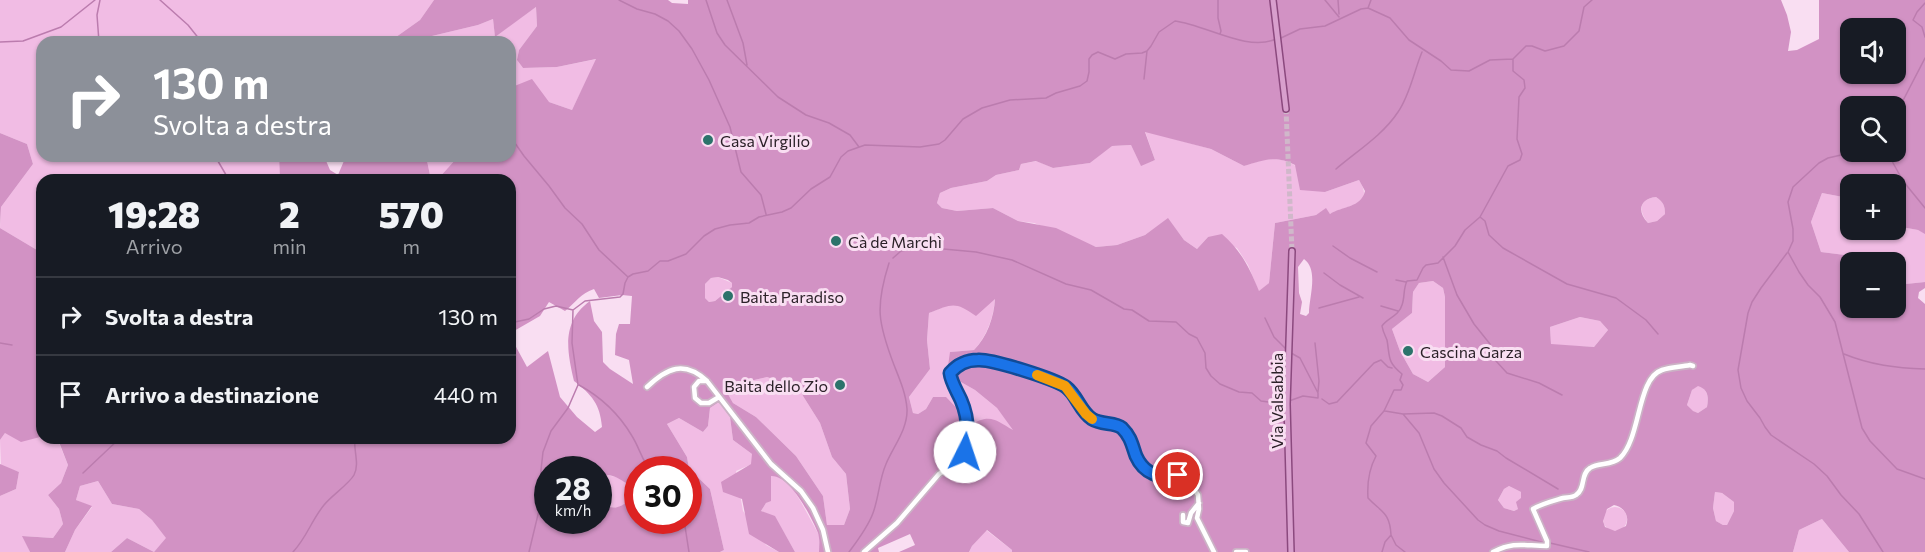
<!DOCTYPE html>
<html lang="it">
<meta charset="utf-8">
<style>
body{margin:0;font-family:Commissioner,sans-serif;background:#242831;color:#f1f3f6;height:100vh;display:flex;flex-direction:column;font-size:22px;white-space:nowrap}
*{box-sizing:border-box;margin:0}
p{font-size:20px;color:#9ea1a6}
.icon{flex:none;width:33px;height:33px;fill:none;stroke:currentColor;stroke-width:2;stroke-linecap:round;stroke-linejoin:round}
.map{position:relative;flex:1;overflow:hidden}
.sheet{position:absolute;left:36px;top:174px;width:480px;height:270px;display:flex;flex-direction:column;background:#171b24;border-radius:18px;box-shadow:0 2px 4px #0004}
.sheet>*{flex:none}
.guide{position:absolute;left:36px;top:36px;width:480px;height:126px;border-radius:18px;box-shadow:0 2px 4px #0004;background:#8c9099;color:#fff;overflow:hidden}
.controls{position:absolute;left:1840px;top:18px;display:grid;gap:12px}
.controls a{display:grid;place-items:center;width:66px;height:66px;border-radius:12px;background:#171b24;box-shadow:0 2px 4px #0004;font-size:30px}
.speed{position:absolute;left:534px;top:456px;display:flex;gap:12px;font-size:30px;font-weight:700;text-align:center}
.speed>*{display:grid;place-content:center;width:78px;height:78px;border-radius:50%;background:#171b24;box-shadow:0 2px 4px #0004;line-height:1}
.speed small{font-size:15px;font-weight:400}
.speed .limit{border:9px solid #d22;background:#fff;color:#111}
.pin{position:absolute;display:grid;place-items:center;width:51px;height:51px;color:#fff;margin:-26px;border:3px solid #fff;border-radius:50%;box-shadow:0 2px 6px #0007}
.me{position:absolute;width:66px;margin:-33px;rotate:4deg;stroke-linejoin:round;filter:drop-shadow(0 0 4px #0008)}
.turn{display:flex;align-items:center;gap:21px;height:126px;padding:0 18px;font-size:27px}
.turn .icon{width:78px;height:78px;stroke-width:2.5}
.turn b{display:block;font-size:42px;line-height:51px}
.eta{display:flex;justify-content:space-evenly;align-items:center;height:102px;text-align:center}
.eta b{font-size:36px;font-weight:800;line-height:42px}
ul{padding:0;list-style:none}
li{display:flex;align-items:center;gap:18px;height:78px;padding:0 18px;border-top:2px solid #363941}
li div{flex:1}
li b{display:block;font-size:22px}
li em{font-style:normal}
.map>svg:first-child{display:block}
.green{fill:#f1bce4}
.forest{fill:#d292c4;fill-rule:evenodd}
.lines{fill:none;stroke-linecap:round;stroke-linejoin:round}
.stream{stroke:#bb7cae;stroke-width:1.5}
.major-tunnel{stroke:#d0b8ca;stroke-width:5;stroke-dasharray:5 2.5;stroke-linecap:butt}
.minor-casing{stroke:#cbb2c5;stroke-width:8}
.major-casing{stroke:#8b497e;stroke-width:8}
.minor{stroke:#fff;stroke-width:4.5}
.major{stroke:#d89fcd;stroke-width:5}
.route-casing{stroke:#114b97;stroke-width:15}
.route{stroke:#1a73e8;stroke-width:10}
.slow{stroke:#f59e0b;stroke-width:10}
.poi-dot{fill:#2c736b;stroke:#f9def2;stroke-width:2}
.labels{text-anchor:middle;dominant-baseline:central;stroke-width:6;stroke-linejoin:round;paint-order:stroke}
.poi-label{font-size:16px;fill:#2b2128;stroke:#f9def2;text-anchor:start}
.street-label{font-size:16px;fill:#2b2128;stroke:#f9def2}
</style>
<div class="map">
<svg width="1925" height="552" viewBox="0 0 1925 552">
<rect width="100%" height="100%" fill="#f9def2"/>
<!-- green -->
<path class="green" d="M0 0H434L420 20 389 42H42V156H279L280 180H42V253L0 228 1 207 33 164 27 144 0 133Z
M536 7 537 26 519 50 517 60 523 68 557 67 597 59 572 110 549 102 510 111V42H428L432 36 478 25 493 19 495 36Z
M1145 131 1211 149 1244 166C1253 163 1264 159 1273 159 1294 158 1311 179 1325 192L1359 180C1376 206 1345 205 1330 214L1326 209 1316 215 1275 223 1269 283 1259 292 1248 265 1237 248 1208 237 1197 249 1184 240 1168 219 1145 235 1117 245 1096 247 1034 223 1018 221 993 208 957 211 942 208 937 203 940 193 951 188 987 181 996 175 1019 170 1021 164 1037 161 1053 168 1090 163 1111 146 1131 145 1141 165 1155 160Z
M426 156H455L456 159 437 180H431Z
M1822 193 1843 197 1851 207V230H1896L1897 226 1918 230 1925 233V282L1896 285V262H1860L1845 255 1821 252 1811 222Z
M1656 197C1663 202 1665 205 1665 214L1657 221 1648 223C1638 211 1639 199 1656 197Z
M718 277 732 283V287L715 301 709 302 705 298V284L711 278Z
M1433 281 1443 288 1445 297V367L1428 382 1413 374 1400 351 1392 329 1412 313 1413 292 1419 283Z
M995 298C994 316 987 336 974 350L950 352 952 377 975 390 997 408 1015 431 972 424 933 397 926 409 918 414 913 413 909 397 930 369 927 340 929 313 951 304 963 306Z
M1580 317 1600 321 1608 330 1594 347 1551 345 1550 327Z
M767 377 798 388 820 423 832 457 846 474 850 509 844 525H827L823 496 796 456 756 417 733 403 724 387Z
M1698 385C1708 389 1709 398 1707 407L1698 413 1692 411 1687 405 1692 390Z
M719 402 730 417 733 440 752 454V464L736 471 743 511 766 545 779 552H720L724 550 710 489 689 469 687 457 667 424 679 418 703 432 708 426 710 408Z
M5 433 40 437 42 433V438H62L59 443 68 465 61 483 48 495 59 509 63 524 53 538 23 536 30 552H0V496L16 489 19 472 1 466 0 440Z
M604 475 618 477 626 483 629 500C621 510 608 510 599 501V479Z
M770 476H777L791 486 801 502 819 535V552H795L775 517 761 511 766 503 771 500Z
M98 481 112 504 139 509 152 520 167 538 154 552 127 538 111 552H65L75 530 92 507 76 500 80 486Z
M1509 486 1521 492 1522 498 1518 509 1514 511 1504 508 1498 500 1504 489Z
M1715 492 1722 493 1734 502V511L1727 525H1723L1716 521 1713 508Z
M1603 519a12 12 0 1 1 24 0a12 12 0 1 1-24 0Z
M1822 519 1849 552H1793L1799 530Z
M986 530 1012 550V552H969L972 546Z"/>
<!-- forest -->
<path class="forest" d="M434 0H668L672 3 688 4V0H1781L1787 15 1791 32 1788 51 1797 50 1819 39V0H1925V234L1918 230 1896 226V184H1851V207L1843 197 1822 193 1811 222 1821 252 1845 255 1860 262H1851V308H1896V285L1925 282V288L1919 292 1918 298 1925 304V552H1849L1822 519 1799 530 1793 552H1012V550L987 530 972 546 969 552H899L915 545 910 534 878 548 879 552H819C819 546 820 539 818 533 811 516 790 475 771 476V501L766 503 761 511 775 516 795 552H779L749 534 742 499 723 492 721 482 751 464 752 454 733 440 730 417 719 402 710 408 708 426 703 432 679 418 667 424 687 457 689 469 710 489 724 550 720 552H111L127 538 154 552 166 538 152 520 139 509 112 504 98 481 80 486 76 500 92 506 75 530 65 552H30L22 536 53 538 63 524 59 509 48 495 61 483 68 465 59 442 62 438H510V180H437L456 159 455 156H510V111L514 110 512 87 532 79 549 102 572 110 596 59 557 67 523 68 517 60 519 50 537 26 536 7 495 37 493 19 478 25 432 36 428 42H389L420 20ZM1851 28H1896V74H1851ZM1851 106H1896V152H1851ZM1145 132 1211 149 1244 166C1265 160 1275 155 1295 165L1300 190 1325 192 1359 180 1365 191C1361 208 1342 206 1330 214L1326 208 1316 215 1275 223 1269 283 1259 291C1249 267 1242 252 1222 234L1208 237 1197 249 1184 240 1168 218 1145 235 1117 245 1096 247 1056 228 1018 221 993 208 957 211 942 208 937 203 940 193 951 188 987 181 996 175 1019 170 1021 164 1036 161 1053 168 1090 163 1112 146 1131 145 1141 166 1155 160ZM1656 197C1663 202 1665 205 1665 214L1657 221 1648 223C1637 212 1639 199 1656 197ZM1304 259C1319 270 1309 297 1309 313L1306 316 1300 314 1302 302 1299 293 1298 267ZM718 277 728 280 732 283V287L715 301 709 302 705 298V284L711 278ZM1433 281 1443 288 1445 297V367L1428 382 1413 374 1400 351 1392 329 1412 313 1413 292 1419 283ZM594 289 599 298 622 295 632 296 630 324H619L616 334 615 355 629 360 633 384 610 369 603 362 602 332 594 321 590 301C561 322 567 351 574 381 592 395 600 404 602 427L595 432 577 417 560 397 548 351 527 367 515 345 514 331 540 316 549 302 565 311C576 302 580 294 594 289ZM995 299C994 317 987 337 974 350L950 352 948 366 952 377 975 390 997 408 1013 430C997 421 991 413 972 424L946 397H933L926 409 918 414 913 413 909 397 930 369 927 340 929 313C952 304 955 301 976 316ZM1580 317 1600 321 1608 330 1594 347 1551 344 1550 327ZM767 377 798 388 820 423 832 457 846 474 850 509 844 525H827L823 496 796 456 756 417 733 403 724 387ZM1698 386C1708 389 1709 397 1707 407L1698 413 1693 411 1687 405 1692 390ZM548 470H598L599 479C608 471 617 477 626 483L629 499C621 510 608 510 599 501L598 520H548ZM638 470H688V520H638ZM1509 486 1521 492V498L1516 502 1518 509 1514 511 1504 508 1498 500 1504 489ZM1715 492 1722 493 1734 502V511L1727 525H1723L1716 521 1713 508ZM1614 505C1624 507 1630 516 1626 526L1615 531 1605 527 1603 521 1607 509Z
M0 133 27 144 33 164 1 207 0 225Z
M279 156H324L330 170 338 175 346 156H426L431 180H280Z
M0 228 42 253V397L37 408C42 416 45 428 40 437L21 442 5 433 0 440Z
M0 464 19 472 16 489 0 496Z"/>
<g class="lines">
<!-- stream -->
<path class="stream" d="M160 0 188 25 200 40
M619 0 637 9 655 14 668 21 679 31 692 49 709 80 730 127 741 172 761 195 766 214
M706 0 717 33 725 45 778 97 806 115 829 123 850 135 859 147
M727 0 743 43 747 65
M1218 0V18L1221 31 1220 34
M1325 0 1339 17
M1338 0 1339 14
M1925 3 1917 12 1913 20 1922 27 1925 37
M1368 8 1371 0
M1281 38 1300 29 1325 26 1361 9 1368 8 1390 18 1409 40 1441 61 1451 70 1469 71 1490 60 1513 59
M0 42 23 41 61 27 95 0
M99 42 97 15 100 0
M1144 79 1147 51
M1896 114 1925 58
M510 136 524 156 549 186 565 208 582 224 599 250 628 277
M1854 152 1828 158 1819 163 1793 187 1788 202 1793 229V241L1788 252 1799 272 1808 285 1820 297 1835 322 1862 428 1870 441 1897 469 1925 479
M1887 152 1903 181 1925 208
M215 156 229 180
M1336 169C1357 151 1383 135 1398 112 1410 95 1414 71 1422 52
M1480 217 1485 221 1489 235 1503 248 1567 284 1616 298 1646 320 1658 334
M1333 246 1350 258 1377 272
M1787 253 1761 288 1752 302 1748 313 1738 370 1741 388 1747 401 1760 418 1765 427 1771 435 1814 464 1827 476 1841 495 1859 514 1883 552
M1443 257 1457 295 1474 324 1490 344 1496 361 1507 373 1539 383 1562 395
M893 258 901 251 922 247 976 252 1012 260 1066 284 1091 290 1124 309 1132 310 1149 321 1176 322 1189 334 1197 338 1205 353 1206 368 1211 376 1220 384 1239 392 1252 393 1261 401 1276 403 1284 402
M1324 273 1340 285 1363 298
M1396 280 1406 282
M1381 306 1398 311
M1319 308 1359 297
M1265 318 1274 337 1287 350
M510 323 529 319 544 309 556 306 573 310 585 301 620 297 623 294 625 283 628 277 633 274 648 271 660 261H668L686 254 704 236 715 229 730 225 749 223 759 217 782 212 791 208 811 189 830 177 841 157 848 151 865 145 920 147 939 144 945 140 963 119 982 108 1010 100 1046 98 1056 93 1080 86 1087 81 1089 72V59L1092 55 1098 52 1115 59 1126 54 1142 53 1147 51 1151 46 1159 32 1175 21C1206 25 1247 52 1276 39
M0 343 12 345
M1315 343 1319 381 1318 392
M1844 354C1871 365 1896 368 1925 369
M579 385C601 397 619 414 632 436 639 447 642 460 650 470
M1322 399 1329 404 1337 402 1374 363 1381 360 1388 367 1392 368
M1289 401 1303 396 1318 398V393L1300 358 1291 353
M1385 411 1403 414 1434 413 1442 416 1461 428 1467 437 1481 445 1497 451 1506 458 1558 489
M1403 414 1419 433 1434 469 1444 483 1478 520 1485 525 1499 531 1545 543
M83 473 120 438
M684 520 689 552
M1391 535 1396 545 1405 552
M1550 543 1589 552
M293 552C307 537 311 521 324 505 331 496 349 484 354 475 360 464 353 449 355 438
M529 552 541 502V470L543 452 551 431 568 408 578 385 572 343 573 310
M849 552C858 540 868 527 873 513 879 497 879 480 886 464 893 447 908 429 907 409 906 394 900 380 894 365 878 323 875 307 889 263
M1382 552 1385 542 1391 535C1390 512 1381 512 1368 498 1367 483 1369 469 1376 456L1366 443 1371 426 1384 411 1394 390H1401L1403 385 1400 380 1402 374C1387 362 1390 357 1387 340 1385 335 1383 332 1382 326 1387 318 1399 316 1402 305 1405 297 1403 289 1407 281L1417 280 1423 268 1426 265 1438 263 1455 246 1465 230 1480 217 1508 166 1520 160 1522 154 1517 139 1519 97 1525 88 1524 80 1513 71V59L1526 46H1532L1545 51 1564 46 1579 31 1584 7 1592 0"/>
<!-- major-tunnel -->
<path class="major-tunnel" d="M1286 109 1292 251"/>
<defs>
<path id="minor" d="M647 387C667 368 684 360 707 381
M719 397 709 403H701L695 398 694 387 699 381H707L771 464 801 491 813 508 823 530 828 552
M1183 515V522L1188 523 1191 513 1199 503
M864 552 897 523 939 474 957 463 965 452 968 438 967 419 962 403 951 378 950 373 957 365 969 361 989 360 1065 386 1086 414 1094 420 1103 424 1118 425 1124 430 1131 437 1138 459 1151 473 1161 477 1178 475 1189 481 1198 495 1199 509 1197 518 1214 552
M1236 552H1246
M1493 552C1515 541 1524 546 1547 546V541L1533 509C1541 504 1553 501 1563 498 1567 497 1572 498 1576 495 1586 489 1580 474 1590 468 1599 462 1611 466 1620 458 1641 438 1637 378 1662 370 1671 367 1681 367 1690 365L1693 366"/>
<path id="major" d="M1273 0 1286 109
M1291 552 1287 404 1292 251"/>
</defs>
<!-- minor casing -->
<use href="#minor" class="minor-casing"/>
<!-- major casing -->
<use href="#major" class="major-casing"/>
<!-- minor -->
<use href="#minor" class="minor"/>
<!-- major -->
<use href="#major" class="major"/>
</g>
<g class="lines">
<defs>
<path id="route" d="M965 452C969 434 968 416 961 400 957 391 951 382 950 373 958 364 966 360 978 360 992 359 1055 379 1066 387 1077 395 1080 411 1092 419 1101 425 1115 422 1122 428 1131 437 1132 445 1136 456 1144 474 1160 479 1178 475"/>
</defs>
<!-- route casing -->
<use href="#route" class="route-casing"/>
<!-- route -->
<use href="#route" class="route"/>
<!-- slow -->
<path class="slow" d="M1037 375 1065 386 1086 414 1092 419"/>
</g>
<!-- markers -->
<g class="poi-dot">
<circle cx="708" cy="140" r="6"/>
<circle cx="836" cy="241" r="6"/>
<circle cx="728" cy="296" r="6"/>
<circle cx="1408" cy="351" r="6"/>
<circle cx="840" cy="385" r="6"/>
</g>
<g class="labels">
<!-- poi labels -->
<g class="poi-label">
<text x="720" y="140">Casa Virgilio</text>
<text x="848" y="241">Cà de Marchì</text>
<text x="740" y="296">Baita Paradiso</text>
<text x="1420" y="351">Cascina Garza</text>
<text x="828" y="385" text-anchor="end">Baita dello Zio</text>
</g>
<!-- street labels -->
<g class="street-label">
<text transform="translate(1276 401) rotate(-90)">Via Valsabbia</text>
</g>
</g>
</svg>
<div class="controls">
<a><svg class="icon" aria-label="sound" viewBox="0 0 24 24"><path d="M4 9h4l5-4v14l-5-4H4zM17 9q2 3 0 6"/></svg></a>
<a><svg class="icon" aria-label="search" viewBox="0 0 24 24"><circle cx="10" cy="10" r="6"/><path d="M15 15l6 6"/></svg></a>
<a>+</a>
<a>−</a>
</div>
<div class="speed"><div>28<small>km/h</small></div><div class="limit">30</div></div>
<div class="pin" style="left:1178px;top:475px;background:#d93025"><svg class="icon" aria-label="arrive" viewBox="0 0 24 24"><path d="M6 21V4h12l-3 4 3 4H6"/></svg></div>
<svg class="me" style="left:965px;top:452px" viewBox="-20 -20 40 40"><circle r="19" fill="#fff"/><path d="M0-13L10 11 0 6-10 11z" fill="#1a73e8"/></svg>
<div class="guide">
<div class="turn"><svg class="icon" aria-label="right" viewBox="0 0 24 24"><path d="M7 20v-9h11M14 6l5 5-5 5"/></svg><div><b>130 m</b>Svolta a destra</div></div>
</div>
<section class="sheet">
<div class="eta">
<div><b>19:28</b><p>Arrivo</p></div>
<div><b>2</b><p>min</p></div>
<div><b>570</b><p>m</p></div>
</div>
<ul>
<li><svg class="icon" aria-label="right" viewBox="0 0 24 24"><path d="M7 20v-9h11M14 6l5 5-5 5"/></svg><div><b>Svolta a destra</b></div><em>130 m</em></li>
<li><svg class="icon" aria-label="arrive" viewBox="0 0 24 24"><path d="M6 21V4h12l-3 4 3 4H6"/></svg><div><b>Arrivo a destinazione</b></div><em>440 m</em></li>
</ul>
</section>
</div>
